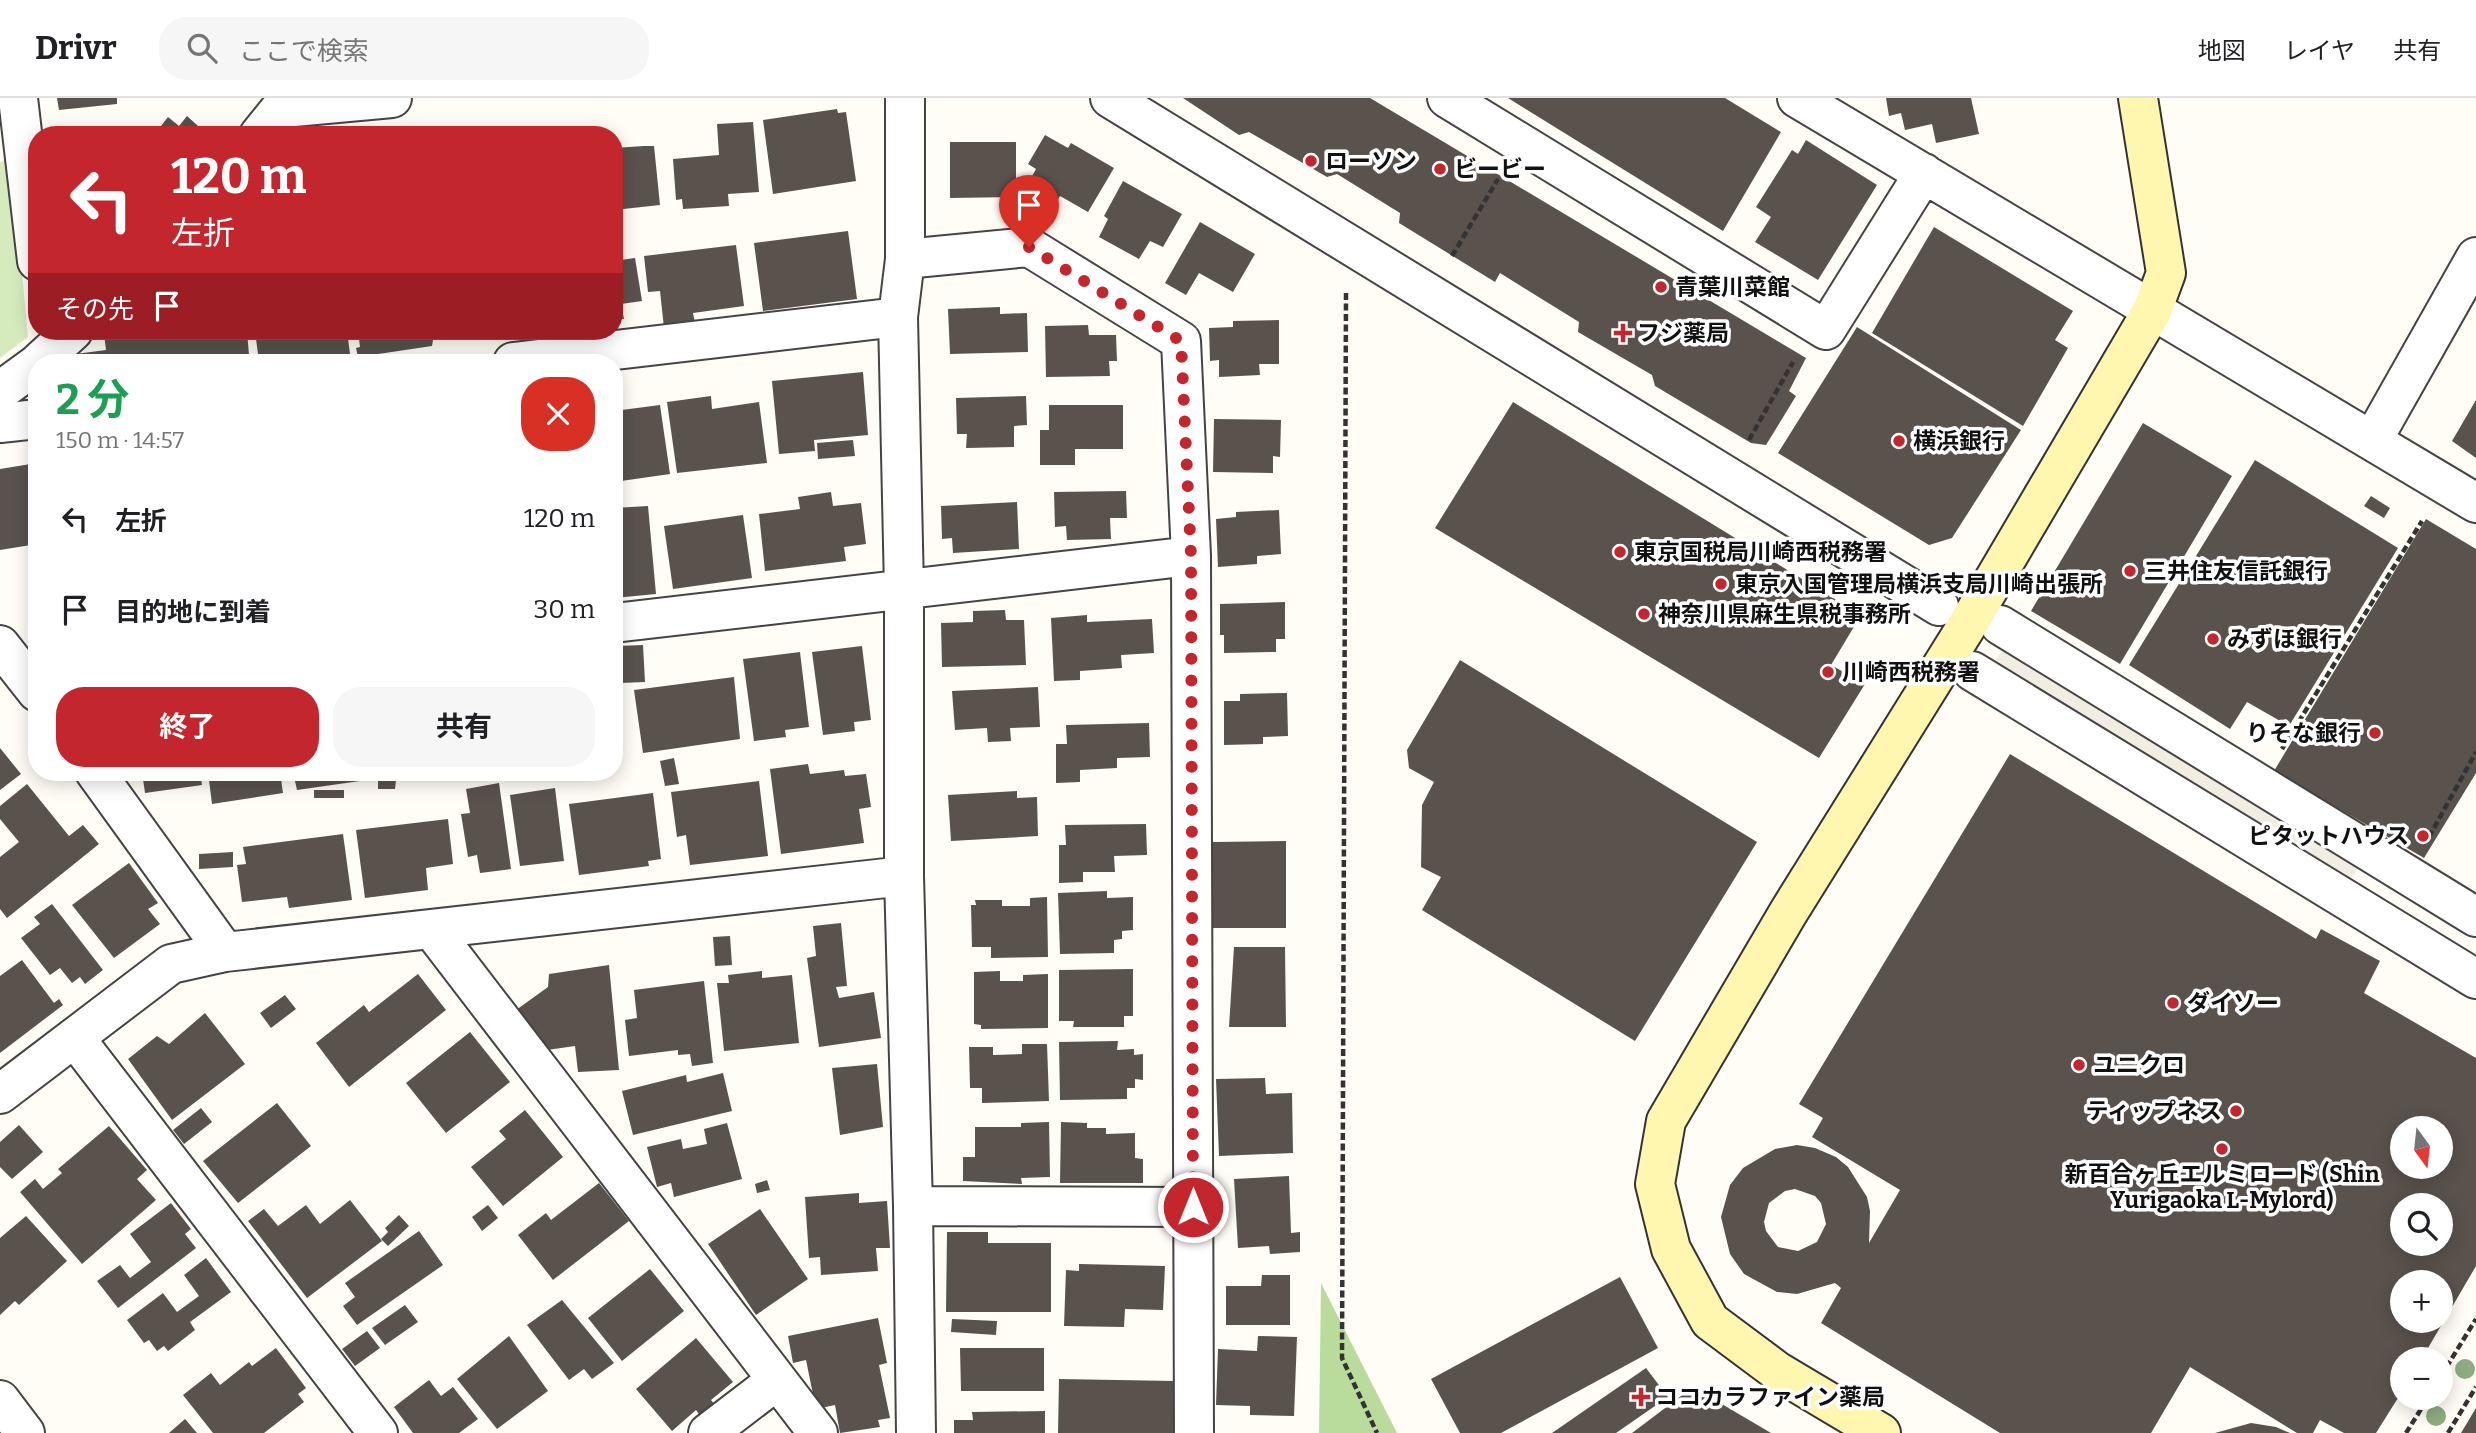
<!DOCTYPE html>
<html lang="ja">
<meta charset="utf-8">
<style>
body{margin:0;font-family:Bitter,"Noto Sans JP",serif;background:#f6f6f6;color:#202124;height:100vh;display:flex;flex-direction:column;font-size:26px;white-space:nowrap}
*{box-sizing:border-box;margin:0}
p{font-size:23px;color:#757577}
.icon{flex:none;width:38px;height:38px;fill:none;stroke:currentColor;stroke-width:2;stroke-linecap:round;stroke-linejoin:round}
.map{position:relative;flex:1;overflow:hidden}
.sheet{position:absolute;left:28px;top:256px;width:595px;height:427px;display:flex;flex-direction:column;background:#fff;border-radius:28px;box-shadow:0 4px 18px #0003}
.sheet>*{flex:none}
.banner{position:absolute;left:28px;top:28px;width:595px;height:214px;border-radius:28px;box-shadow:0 4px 18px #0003;background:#c4262e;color:#fff;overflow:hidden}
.needle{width:46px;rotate:165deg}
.tools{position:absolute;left:2390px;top:1018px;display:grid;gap:14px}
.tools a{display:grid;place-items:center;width:63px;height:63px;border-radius:50%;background:#fff;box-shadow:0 4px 18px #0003;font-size:35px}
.pin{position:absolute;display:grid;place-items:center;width:60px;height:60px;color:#fff;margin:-72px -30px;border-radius:50% 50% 50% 0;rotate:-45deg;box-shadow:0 0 7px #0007}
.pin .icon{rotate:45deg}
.me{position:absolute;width:77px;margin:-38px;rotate:0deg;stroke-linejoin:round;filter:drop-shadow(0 0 5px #0008)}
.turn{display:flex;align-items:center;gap:24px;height:147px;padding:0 28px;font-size:32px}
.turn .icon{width:91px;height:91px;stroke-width:2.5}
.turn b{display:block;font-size:49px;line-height:60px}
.then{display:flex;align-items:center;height:66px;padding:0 28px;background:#0003;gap:14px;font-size:26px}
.round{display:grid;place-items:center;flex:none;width:74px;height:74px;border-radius:28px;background:#f6f6f6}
.headline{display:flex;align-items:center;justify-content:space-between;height:119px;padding:0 28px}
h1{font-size:42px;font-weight:700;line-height:52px;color:#1e9e55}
.button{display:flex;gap:14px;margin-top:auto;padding:14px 28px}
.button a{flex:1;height:80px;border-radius:28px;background:#c4262e;color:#fff;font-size:28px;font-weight:700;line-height:80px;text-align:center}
.button a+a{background:#f6f6f6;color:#202124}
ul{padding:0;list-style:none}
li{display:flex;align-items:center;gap:21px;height:91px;padding:0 28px}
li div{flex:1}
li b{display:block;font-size:26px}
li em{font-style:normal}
header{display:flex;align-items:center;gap:42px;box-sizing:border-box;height:98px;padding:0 35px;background:#fff;border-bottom:2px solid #e0e0e0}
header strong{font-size:33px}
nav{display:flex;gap:38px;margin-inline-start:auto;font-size:24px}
.search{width:490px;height:63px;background:#f6f6f6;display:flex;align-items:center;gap:18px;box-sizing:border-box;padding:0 24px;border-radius:28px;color:#757577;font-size:26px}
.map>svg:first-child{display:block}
.green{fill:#d5ebbd}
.forest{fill:#b9dc9c}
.plaza{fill:#f1ede2}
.building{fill:#5a524d;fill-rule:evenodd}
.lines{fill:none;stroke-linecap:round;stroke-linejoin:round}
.street-casing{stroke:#444;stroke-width:42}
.secondary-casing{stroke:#333;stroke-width:42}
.path{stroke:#333;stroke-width:4.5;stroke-dasharray:7 3.5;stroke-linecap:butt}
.street{stroke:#fff;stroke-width:38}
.secondary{stroke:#fff6b0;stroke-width:38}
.tree{fill:#8dad7f}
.route{stroke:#c4262e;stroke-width:12;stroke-dasharray:0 21.6}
.poi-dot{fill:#c4262e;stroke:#fff;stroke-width:2.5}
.labels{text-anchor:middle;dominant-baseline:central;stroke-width:7;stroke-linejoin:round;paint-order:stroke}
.poi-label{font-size:23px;font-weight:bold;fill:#111;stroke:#fff;text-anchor:start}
</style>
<header>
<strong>Drivr</strong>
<div class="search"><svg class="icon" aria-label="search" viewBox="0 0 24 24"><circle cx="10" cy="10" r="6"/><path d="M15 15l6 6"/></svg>ここで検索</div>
<nav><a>地図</a><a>レイヤ</a><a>共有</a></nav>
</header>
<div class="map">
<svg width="2476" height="1335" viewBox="0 0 2476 1335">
<rect width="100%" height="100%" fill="#fffdf5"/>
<!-- green -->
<path class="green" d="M11 57 28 239 0 260V65Z"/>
<!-- forest -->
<path class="forest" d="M1321 1185 1397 1335H1319Z"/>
<!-- plaza -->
<path class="plaza" d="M2020 523 2376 739 2335 809 1977 593Z"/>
<!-- building -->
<path class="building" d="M57 0H117V6L59 12Z
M1183 0H1370L1806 260 1789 293 1796 298 1766 347 1751 345 1655 288 1652 277 1578 234 1579 224 1500 175 1495 184 1399 125 1400 115 1337 76 1327 79 1249 34 1239 37Z
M1508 0H1725L1781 34 1723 133Z
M1886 0H1971L1979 36 1936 45 1932 26 1905 32 1901 15 1889 18Z
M837 11 838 15 846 14 856 83 773 96 763 22Z
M187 18 208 37H154L168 19 179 28Z
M753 24 759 94 728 96 729 108 683 111 682 101 676 102 673 61 719 57 717 26Z
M1045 37 1068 50 1071 45 1114 70 1088 114 1060 98 1054 108 1037 99 1042 89 1030 82 1036 71 1028 66Z
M1806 42 1877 87 1818 182 1755 144 1771 119 1756 109 1792 52 1798 56Z
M950 44H1016V99L950 100Z
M644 48H654L660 107 614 112V50Z
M1123 83 1182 116 1163 149 1150 143 1139 161 1099 139 1108 121 1104 118Z
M1200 124 1255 156 1233 194 1199 175 1186 197 1165 185Z
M1934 129 2073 213 2055 242 2068 250 2023 328 1872 235Z
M848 133 857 201 763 213 754 145Z
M736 147 744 208 693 215 695 225 664 230 660 193 648 194 644 158Z
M635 160 642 203 621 206 624 221 614 222V163Z
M1000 209V216L1027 215 1028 254 950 256 948 211Z
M1279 222V266H1259L1260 277 1219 279V262L1210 263 1209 230 1233 229V223Z
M1088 227 1089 237H1116L1117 263H1109L1110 278 1046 279 1045 228Z
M1857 229 2021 332 1952 440 1929 447 1778 355Z
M136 233H247L249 257H242L243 264H69L68 257 106 252 104 236Z
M255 233H347L350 256 259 264Z
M358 233H432L433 242 432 248 358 259 356 250 360 249Z
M449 233H517V235L450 241Z
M863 274 868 337 814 342 815 353 779 356 772 283Z
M711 298 712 311 759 304 767 365 677 375 667 304Z
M1026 298 1027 327 1014 328V349L966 350 967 336H957L956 300Z
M2476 302V360L2452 343Z
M1513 304 1861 517 1831 567 1865 586 1819 660 1435 430Z
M660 307 670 376 614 384V313Z
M1049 307H1123V351H1075V367H1040V332H1049Z
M1214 321 1281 322 1280 359 1273 358V375L1213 374Z
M2143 325 2232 378 2120 566 2031 513Z
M853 342 855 358 818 361 817 345Z
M2255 362 2398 450 2289 628 2247 604 2230 631 2129 567Z
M37 365V446L0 452V371Z
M1126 393 1127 420H1110L1111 441 1067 442 1066 428 1055 429 1054 394Z
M831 394 833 408 861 405 866 446 844 449 846 463 765 473 759 416 800 411 798 399Z
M2371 398 2390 410 2384 420 2364 408Z
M1017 404 1019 451 953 455 952 440 942 441 941 408Z
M648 408 656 496 614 500V410Z
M1279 412 1281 456 1257 458V466L1218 469 1216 421 1236 419V414Z
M743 417 752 480 673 491 664 428Z
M2426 421 2476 451V675L2424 760 2274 673Z
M1285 504V541H1276V554L1224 555V537H1220V506Z
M1005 512 1006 522H1024L1026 567 942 569 941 525 973 524V513Z
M1087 517V524L1152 521 1154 555 1121 557 1122 570 1080 573V582L1054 583 1051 520Z
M643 547 645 584 620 585 618 548Z
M862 548 871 622 854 624 855 633 823 637 812 554Z
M800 554 809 629 785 632 786 639 754 643 743 561Z
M1460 562 1757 744 1635 943 1422 812 1441 779 1421 769 1422 707 1434 684 1409 670 1407 652Z
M734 579 740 641 643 655 634 592Z
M1038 589 1040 629 1010 630 1011 643 988 644 987 630 955 632 952 593Z
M1287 595 1288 638 1263 639V646L1224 647V603H1240V596Z
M614 606 622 651 614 652Z
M1149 625 1150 659 1117 660V670L1080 672V684L1056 685V646H1067L1066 627Z
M0 650 21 676 0 692Z
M2010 656 2316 841 2321 831 2380 863 2364 895 2476 960V1168L2421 1262H2403V1292L2376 1335H2344L2320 1322 2313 1335H2297L2190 1269 2151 1335H2000L1821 1225 1841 1190 1835 1185 1797 1196 1777 1194 1744 1176 1730 1156 1721 1119 1730 1087 1743 1070 1775 1051 1797 1047 1815 1050 1836 1059 1848 1069 1867 1099 1870 1113 1869 1145 1900 1092 1812 1039 1823 1020 1799 1006ZM2403 1031H2441V1069H2403ZM1795 1091 1815 1098 1821 1105 1826 1126 1817 1144 1798 1153 1778 1149 1766 1133 1764 1124 1769 1105 1785 1093ZM2403 1108H2441V1146H2403ZM2403 1185H2441V1223H2403Z
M674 660 679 686 665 688 660 663Z
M808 666 810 676 844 672 845 678 866 676 871 709 859 711 864 745 781 756 770 671Z
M142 674H200L202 687 145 695Z
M208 674H280L283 695 212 706Z
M293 674H387L388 679 297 692Z
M405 674H476V676L406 682Z
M378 682H396L395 691H378Z
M759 683 768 758 690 767 686 737 677 739 671 694Z
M499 685 511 771 480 775 477 757 468 759 461 716 470 715 466 691Z
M27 686 69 738 83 727 99 746 7 820 0 811V759L19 744 0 721V708Z
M555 690 564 763 520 768 510 697Z
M314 692H344V700H314Z
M1017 693V700L1037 699 1038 738 951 743 948 697Z
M653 695 661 761 648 763 649 768 579 777 569 706Z
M448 721 453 766 426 770 428 792 365 800 356 732Z
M1146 726 1147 757 1114 758 1115 774H1083V784L1059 785V747H1066L1065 727Z
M343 736 352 802 289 810 287 799 242 804 237 767 246 766 243 749Z
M1286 743V830H1213V744Z
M233 754V769L199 771V756Z
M129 765 158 805 148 811 160 826 114 860 72 807Z
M1107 793V800L1133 799V832L1122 833V841L1114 842V855L1060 856 1058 795Z
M1047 799 1048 859 991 860V849H972L971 807H976L975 802H1002V808H1030V800Z
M52 806 103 872 85 886 80 879 72 885 60 870 50 877 21 840 40 826 34 819Z
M841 825 847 888 836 889 839 900 874 894 881 940 819 949 807 860 816 858 813 828Z
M730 838 732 867 715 868 713 839Z
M1234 849H1285L1286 929H1229Z
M22 862 54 905 59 901 63 907 0 955V878Z
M609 867 619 972 578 974 575 948 547 952 516 912 548 889 549 876Z
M1133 871V918H1124V929H1073L1074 923H1059V872Z
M762 873V880L792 877 799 945 724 953 717 885H729L728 877Z
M1000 873V883H1023V877L1048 876V930L981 931V927L974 926V874Z
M418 876 446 912 349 989 316 945 364 907 369 914Z
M704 883 713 965 692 968 690 956 678 957V952L629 958 625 922 637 920 634 892Z
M285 897 296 911 271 930 260 915Z
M205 915 245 966 172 1022 128 961 157 938 169 946Z
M470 934 510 984 446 1035 406 985Z
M1118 943 1117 952 1134 951V957L1143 956V982L1135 981V990H1127V1001L1060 1002 1059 944Z
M1022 946H1047L1049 1003 982 1005V990H970L969 949H993V957L1022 956Z
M877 966 883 1029 840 1037 832 970Z
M723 975 732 1013 633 1037 622 993 686 977 687 984Z
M1265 980 1266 996 1292 995 1293 1055 1219 1058 1216 981Z
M277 1005 311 1048 238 1105 203 1063Z
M201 1010 212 1024 184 1046 173 1032Z
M525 1012 563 1059 503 1108 471 1069 506 1041 499 1033Z
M1049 1024 1050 1079 1021 1080 1022 1086 963 1083V1059H975V1029H1021V1025Z
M1061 1024 1087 1025V1030H1106V1036L1135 1035V1060L1143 1061V1085H1060Z
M727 1025 742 1081 674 1099 671 1085 657 1089 647 1049 681 1041 683 1051 707 1046 704 1031Z
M19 1027 43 1054 12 1081 0 1069V1044Z
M109 1028 147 1072 137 1081 156 1102 82 1166 20 1094 35 1081 43 1091 62 1075 58 1071Z
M1289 1078 1291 1135 1300 1134V1154L1270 1156 1269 1148 1238 1150 1234 1081Z
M767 1082 770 1092 757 1095 755 1086Z
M599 1085 629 1123 553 1182 518 1137 546 1115 551 1122Z
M859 1095V1105L887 1103 890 1150H876L878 1173 821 1177 820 1159 809 1160 805 1099Z
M350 1102 382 1143 307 1200 248 1123 264 1111 278 1128 306 1107 320 1126Z
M171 1105 191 1131 185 1136 196 1150 118 1210 97 1183 120 1167 130 1180 151 1164 130 1136Z
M488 1107 498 1120 482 1133 472 1119Z
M760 1111 808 1181 756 1217 708 1146Z
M399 1117 409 1128 388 1148 381 1141 388 1134 385 1130Z
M26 1118 67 1163 19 1207 15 1203 0 1217V1140Z
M419 1133 443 1167 357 1227 343 1208 355 1199 345 1185Z
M947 1134H988V1145H1051V1214H946Z
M206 1160 231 1194 190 1224 195 1232 168 1253 164 1248 157 1253 149 1242 144 1245 127 1222 163 1195 177 1214 199 1198 184 1177Z
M1079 1166 1165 1168 1163 1212 1125 1211 1124 1229 1064 1228 1066 1172 1079 1173Z
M650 1171 684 1213 622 1263 588 1220Z
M1262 1177H1290V1227H1226V1188H1261Z
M1620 1179 1658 1250 1501 1335H1460L1431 1281Z
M562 1202 614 1265 592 1281 584 1271 569 1282 527 1227Z
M405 1207 418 1224 385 1247 372 1230Z
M878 1220 887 1265 879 1267 890 1320 878 1322 880 1329 840 1335 835 1307 816 1311 806 1262 793 1265 788 1238Z
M952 1221 997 1223 996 1237 951 1234Z
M367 1233 380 1250 355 1268 342 1251Z
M509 1238 548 1293 497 1331 457 1281Z
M1258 1238 1297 1239 1294 1318 1250 1317V1308L1216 1307 1218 1251 1257 1253Z
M696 1240 733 1284 711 1302 715 1307 701 1319 696 1312 672 1333 636 1291Z
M276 1250 306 1290 298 1296 304 1304 264 1335H213L183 1297 211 1275 220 1287 249 1264 252 1268Z
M960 1250H1044V1293H961Z
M1646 1270 1668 1299 1616 1335H1552Z
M1059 1281 1175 1283V1335H1058Z
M429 1282 441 1298 453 1289 478 1321 459 1335H413L394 1309Z
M1693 1289 1771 1335H1632Z
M2476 1310V1335H2461Z
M1045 1313V1335H954V1322H973L972 1314Z
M185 1321 197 1335H169Z
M2251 1325 2276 1329 2290 1335H2215Z"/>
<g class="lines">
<defs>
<path id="street" d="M18 0 37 163
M905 0V161L898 219 904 491V778L913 1108 916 1335
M1110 0 1939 508
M1447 0 1826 232 1924 75
M1797 0 2476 405
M283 10 392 0
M259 37 289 0
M905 161 1029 149 1181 243 1191 458 1194 1335
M39 264 73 233
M513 264 898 219
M0 293 37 266
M0 325 37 321
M2372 343 2476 159
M614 525 1191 458
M2000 527 2476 819
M0 547 37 594
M1972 573 2476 881
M95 674 225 854
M433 833 818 1335
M75 940 378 1335
M0 996 171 866 225 854 904 778
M913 1108 1193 1109
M0 1302 25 1335
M708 1335 776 1283"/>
<path id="secondary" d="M1881 1335 1777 1273 1710 1223 1671 1151 1655 1086 1666 1023 1788 815 1968 526 2152 213 2166 175 2138 0"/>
</defs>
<!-- street casing -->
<use href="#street" class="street-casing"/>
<!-- secondary casing -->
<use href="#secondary" class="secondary-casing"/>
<!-- path -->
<path class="path" d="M1452 158 1498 81
M1346 195 1342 1260 1377 1335
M1749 342 1793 264
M2282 651 2422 423
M2429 739 2476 654
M2441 1278 2476 1221
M2406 1335 2428 1300
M2448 1335 2476 1289"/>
<!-- street -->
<use href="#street" class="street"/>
<!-- secondary -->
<use href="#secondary" class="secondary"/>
</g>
<!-- trees -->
<g class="tree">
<circle cx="2465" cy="1271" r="10"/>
<circle cx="2436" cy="1318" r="10"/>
</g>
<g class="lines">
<!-- route -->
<path class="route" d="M1029 149 1181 243 1191 458 1193 1109"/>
</g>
<!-- markers -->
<g class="poi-dot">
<circle cx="1311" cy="63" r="7"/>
<circle cx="1440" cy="71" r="7"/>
<circle cx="1661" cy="189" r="7"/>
<path d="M1619.5 224.5h7v7h7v7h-7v7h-7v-7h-7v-7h7z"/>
<circle cx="1899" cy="343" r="7"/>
<circle cx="1620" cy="454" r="7"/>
<circle cx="2130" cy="473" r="7"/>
<circle cx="1721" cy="486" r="7"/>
<circle cx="1644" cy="516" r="7"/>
<circle cx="2213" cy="541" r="7"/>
<circle cx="1828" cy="574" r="7"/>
<circle cx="2375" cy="635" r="7"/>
<circle cx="2423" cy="738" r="7"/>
<circle cx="2173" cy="905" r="7"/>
<circle cx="2079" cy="967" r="7"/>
<circle cx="2236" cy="1013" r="7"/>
<circle cx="2222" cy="1051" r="7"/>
<path d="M1637.5 1288.5h7v7h7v7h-7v7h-7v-7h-7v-7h7z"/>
</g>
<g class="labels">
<!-- poi labels -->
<g class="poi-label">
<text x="1325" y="63">ローソン</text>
<text x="1454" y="71">ビービー</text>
<text x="1675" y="189">青葉川菜館</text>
<text x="1637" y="235">フジ薬局</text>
<text x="1913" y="343">横浜銀行</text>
<text x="1634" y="454">東京国税局川崎西税務署</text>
<text x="2144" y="473">三井住友信託銀行</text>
<text x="1735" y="486">東京入国管理局横浜支局川崎出張所</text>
<text x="1658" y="516">神奈川県麻生県税事務所</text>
<text x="2227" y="541">みずほ銀行</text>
<text x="1842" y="574">川崎西税務署</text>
<text x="2361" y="635" text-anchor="end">りそな銀行</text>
<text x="2409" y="738" text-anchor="end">ピタットハウス</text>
<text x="2187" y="905">ダイソー</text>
<text x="2093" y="967">ユニクロ</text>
<text x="2222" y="1013" text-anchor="end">ティップネス</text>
<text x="2222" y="1076" text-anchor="middle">新百合ヶ丘エルミロード (Shin<tspan x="2222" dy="26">Yurigaoka L-Mylord)</tspan></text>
<text x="1655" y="1299">ココカラファイン薬局</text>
</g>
</g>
</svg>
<div class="tools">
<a><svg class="needle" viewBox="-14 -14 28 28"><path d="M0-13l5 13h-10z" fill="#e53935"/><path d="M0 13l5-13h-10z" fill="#757577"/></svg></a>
<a><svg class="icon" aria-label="search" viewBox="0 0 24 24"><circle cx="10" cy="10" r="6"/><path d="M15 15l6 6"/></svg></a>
<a>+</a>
<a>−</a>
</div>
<div class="pin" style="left:1029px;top:149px;background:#d93025"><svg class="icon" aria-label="arrive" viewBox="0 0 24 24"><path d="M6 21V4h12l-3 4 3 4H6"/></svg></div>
<svg class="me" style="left:1193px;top:1109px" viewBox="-20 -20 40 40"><circle r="17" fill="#c4262e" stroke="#fff" stroke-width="3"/><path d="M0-11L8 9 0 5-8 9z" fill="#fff"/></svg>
<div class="banner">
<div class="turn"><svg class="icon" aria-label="left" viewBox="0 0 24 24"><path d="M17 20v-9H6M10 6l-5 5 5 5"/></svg><div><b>120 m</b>左折</div></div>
<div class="then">その先<svg class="icon" aria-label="arrive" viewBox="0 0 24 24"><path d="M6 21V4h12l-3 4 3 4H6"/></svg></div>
</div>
<section class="sheet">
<div class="headline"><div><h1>2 分</h1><p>150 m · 14:57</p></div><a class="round" style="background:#d93025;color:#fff"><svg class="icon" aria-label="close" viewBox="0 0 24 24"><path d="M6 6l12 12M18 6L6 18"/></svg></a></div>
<ul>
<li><svg class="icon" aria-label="left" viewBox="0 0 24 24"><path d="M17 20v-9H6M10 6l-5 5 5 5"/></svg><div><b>左折</b></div><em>120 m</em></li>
<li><svg class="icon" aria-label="arrive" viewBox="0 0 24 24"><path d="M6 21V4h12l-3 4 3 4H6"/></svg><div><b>目的地に到着</b></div><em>30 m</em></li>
</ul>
<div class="button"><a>終了</a><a>共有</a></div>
</section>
</div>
